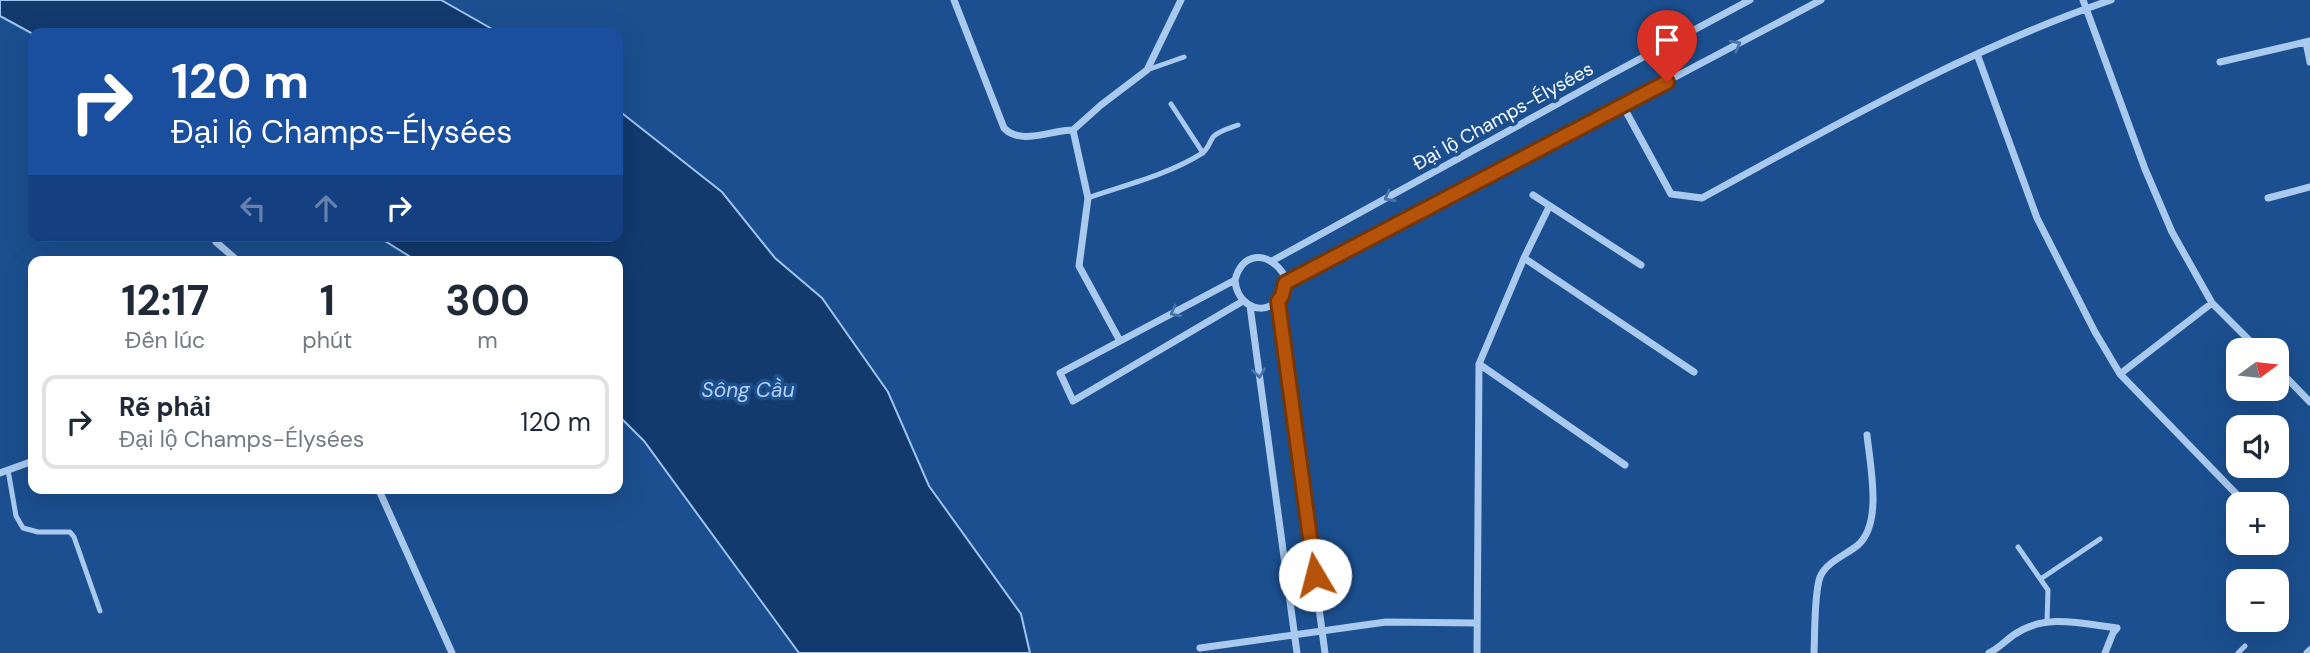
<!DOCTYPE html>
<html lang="vi">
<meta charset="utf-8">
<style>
body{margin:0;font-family:"DM Sans",sans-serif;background:#f2f2f3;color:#1f2937;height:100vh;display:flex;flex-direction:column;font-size:26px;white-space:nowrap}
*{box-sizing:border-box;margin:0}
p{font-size:23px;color:#747a83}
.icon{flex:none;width:38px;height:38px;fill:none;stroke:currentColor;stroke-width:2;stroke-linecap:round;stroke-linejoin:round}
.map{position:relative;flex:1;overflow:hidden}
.side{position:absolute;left:28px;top:256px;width:595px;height:238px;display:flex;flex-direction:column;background:#fff;border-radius:14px;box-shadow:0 7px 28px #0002}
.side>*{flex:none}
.top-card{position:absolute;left:28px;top:28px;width:595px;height:214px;border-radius:14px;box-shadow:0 7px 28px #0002;background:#1a4fa0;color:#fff;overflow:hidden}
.needle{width:46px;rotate:75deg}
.tools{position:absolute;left:2226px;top:338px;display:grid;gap:14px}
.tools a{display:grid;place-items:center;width:63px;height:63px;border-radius:14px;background:#fff;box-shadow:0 7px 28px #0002;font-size:35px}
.pin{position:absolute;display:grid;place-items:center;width:60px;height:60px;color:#fff;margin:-72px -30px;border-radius:50% 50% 50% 0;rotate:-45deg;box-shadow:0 0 7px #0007}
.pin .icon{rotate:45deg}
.me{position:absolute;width:77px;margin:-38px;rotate:352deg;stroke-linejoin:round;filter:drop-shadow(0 0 5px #0008)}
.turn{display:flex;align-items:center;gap:24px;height:147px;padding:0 28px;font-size:32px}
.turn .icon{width:91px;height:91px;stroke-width:2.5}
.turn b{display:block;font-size:49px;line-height:60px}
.lanes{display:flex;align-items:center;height:66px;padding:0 28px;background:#0003;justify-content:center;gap:35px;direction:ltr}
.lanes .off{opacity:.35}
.eta{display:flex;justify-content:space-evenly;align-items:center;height:119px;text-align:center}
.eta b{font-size:42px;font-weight:700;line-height:49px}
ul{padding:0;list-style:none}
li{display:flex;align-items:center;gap:21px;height:94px;margin:0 14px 10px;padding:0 14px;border:4px solid #e0e1e3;border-radius:14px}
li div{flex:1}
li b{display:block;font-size:26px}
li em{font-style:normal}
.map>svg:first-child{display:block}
.water{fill:#123a6d;stroke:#9cc4f0;stroke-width:2}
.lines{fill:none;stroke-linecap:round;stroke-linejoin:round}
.lane{stroke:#a9c9ee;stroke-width:5}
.street{stroke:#a9c9ee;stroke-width:7}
.oneway{stroke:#4674ac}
.route-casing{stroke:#753606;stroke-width:18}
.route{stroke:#b45309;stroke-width:12}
.labels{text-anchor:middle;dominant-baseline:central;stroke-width:7;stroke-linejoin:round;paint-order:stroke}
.street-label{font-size:19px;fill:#fff;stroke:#1b4f8f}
.water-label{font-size:21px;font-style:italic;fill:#b5d3f5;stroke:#1b4f8f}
</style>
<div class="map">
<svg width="2310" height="653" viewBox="0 0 2310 653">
<rect width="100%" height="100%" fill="#1b4f8f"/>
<!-- water -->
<path class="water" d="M0 0H441L499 33 33 34 0 16Z
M618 110 722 192 775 258 822 298 888 392 929 486 1021 614 1030 653H799L644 441 618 415V261H417L377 236H618Z"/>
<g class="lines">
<!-- lane -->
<path class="lane" d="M1147 70 1184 57
M1171 104 1203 153
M1088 198C1125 185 1167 175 1201 154 1208 150 1209 143 1213 137 1218 131 1230 128 1238 125
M8 470 16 516 23 528 38 532H70L74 537 100 611
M2018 547 2048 590 2047 622
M2042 578 2100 539
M2238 653 2245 646"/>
<!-- street -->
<path class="street" d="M954 0 1004 128C1021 146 1051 130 1073 130
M2083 0 2145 169 2172 232 2212 303 2259 350
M2306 42 2310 62
M1977 54 2037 218 2095 332 2120 374 2246 504
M2220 62 2310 41
M1623 106 1671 194 1702 198C1835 125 1967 49 2111 0
M1533 195 1641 265
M2268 198 2310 187
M216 242 238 261
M1524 258 1694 372
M1272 261 1608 76 1750 0
M1235 280C1236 300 1255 316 1274 304 1312 280 1249 228 1235 280L1060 373 1073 401 1243 301
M1285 283 1821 0
M1278 301 1325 653
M1250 306 1297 653
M1120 341 1079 266 1088 198 1073 130 1101 105 1147 70 1181 0
M1479 364 1625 465
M2277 368 2310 402
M2120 374 2212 303
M0 473 33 461
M378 488 452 653
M1200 648 1386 622 1477 623
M1477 653 1479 364 1524 258 1549 207
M1814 653C1815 633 1814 594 1820 577 1826 562 1846 555 1858 545 1883 523 1870 465 1867 435
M1989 653C1999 648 2006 640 2015 634 2046 613 2083 624 2117 628L2113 633 2105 653
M2307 653 2310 650"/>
</g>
<!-- one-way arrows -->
<defs><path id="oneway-chevron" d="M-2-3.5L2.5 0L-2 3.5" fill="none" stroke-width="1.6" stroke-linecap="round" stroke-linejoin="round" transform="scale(1.75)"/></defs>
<g class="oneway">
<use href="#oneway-chevron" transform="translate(1736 45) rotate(-28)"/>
<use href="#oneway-chevron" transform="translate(1389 197) rotate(151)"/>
<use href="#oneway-chevron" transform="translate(1175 312) rotate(152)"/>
<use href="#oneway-chevron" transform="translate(1259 373) rotate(82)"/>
</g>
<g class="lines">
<defs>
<path id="route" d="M1315 575 1278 301 1282 296 1285 283 1667 82"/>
</defs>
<!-- route casing -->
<use href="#route" class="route-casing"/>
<!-- route -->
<use href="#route" class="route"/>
</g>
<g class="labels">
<!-- street labels -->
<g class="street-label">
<text transform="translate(1503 116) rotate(-29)">Đại lộ Champs-Élysées</text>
</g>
<!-- water labels -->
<g class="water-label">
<text x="748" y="390">Sông Cầu</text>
</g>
</g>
</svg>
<div class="tools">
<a><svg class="needle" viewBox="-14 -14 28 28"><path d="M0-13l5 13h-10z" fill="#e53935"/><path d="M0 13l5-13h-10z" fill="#747a83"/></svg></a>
<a><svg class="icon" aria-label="sound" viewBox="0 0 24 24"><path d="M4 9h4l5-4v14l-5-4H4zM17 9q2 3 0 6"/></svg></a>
<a>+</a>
<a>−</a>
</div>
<div class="pin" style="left:1667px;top:82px;background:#d93025"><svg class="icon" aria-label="arrive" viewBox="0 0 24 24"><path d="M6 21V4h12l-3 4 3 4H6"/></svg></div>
<svg class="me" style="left:1315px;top:575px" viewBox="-20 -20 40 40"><circle r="19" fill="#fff"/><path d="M0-13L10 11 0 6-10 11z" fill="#b45309"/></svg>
<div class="top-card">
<div class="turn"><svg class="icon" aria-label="right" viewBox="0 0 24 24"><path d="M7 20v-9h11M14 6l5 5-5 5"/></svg><div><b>120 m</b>Đại lộ Champs-Élysées</div></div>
<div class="lanes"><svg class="icon off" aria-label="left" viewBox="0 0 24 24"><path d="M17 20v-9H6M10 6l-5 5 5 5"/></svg><svg class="icon off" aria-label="ahead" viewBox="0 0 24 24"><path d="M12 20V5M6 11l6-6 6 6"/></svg><svg class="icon" aria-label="right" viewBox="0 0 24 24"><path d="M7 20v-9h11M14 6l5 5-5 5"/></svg></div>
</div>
<section class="side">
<div class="eta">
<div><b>12:17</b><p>Đến lúc</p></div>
<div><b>1</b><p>phút</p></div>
<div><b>300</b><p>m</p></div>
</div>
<ul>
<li><svg class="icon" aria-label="right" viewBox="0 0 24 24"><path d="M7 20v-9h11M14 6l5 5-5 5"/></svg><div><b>Rẽ phải</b><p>Đại lộ Champs-Élysées</p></div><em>120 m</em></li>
</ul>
</section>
</div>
